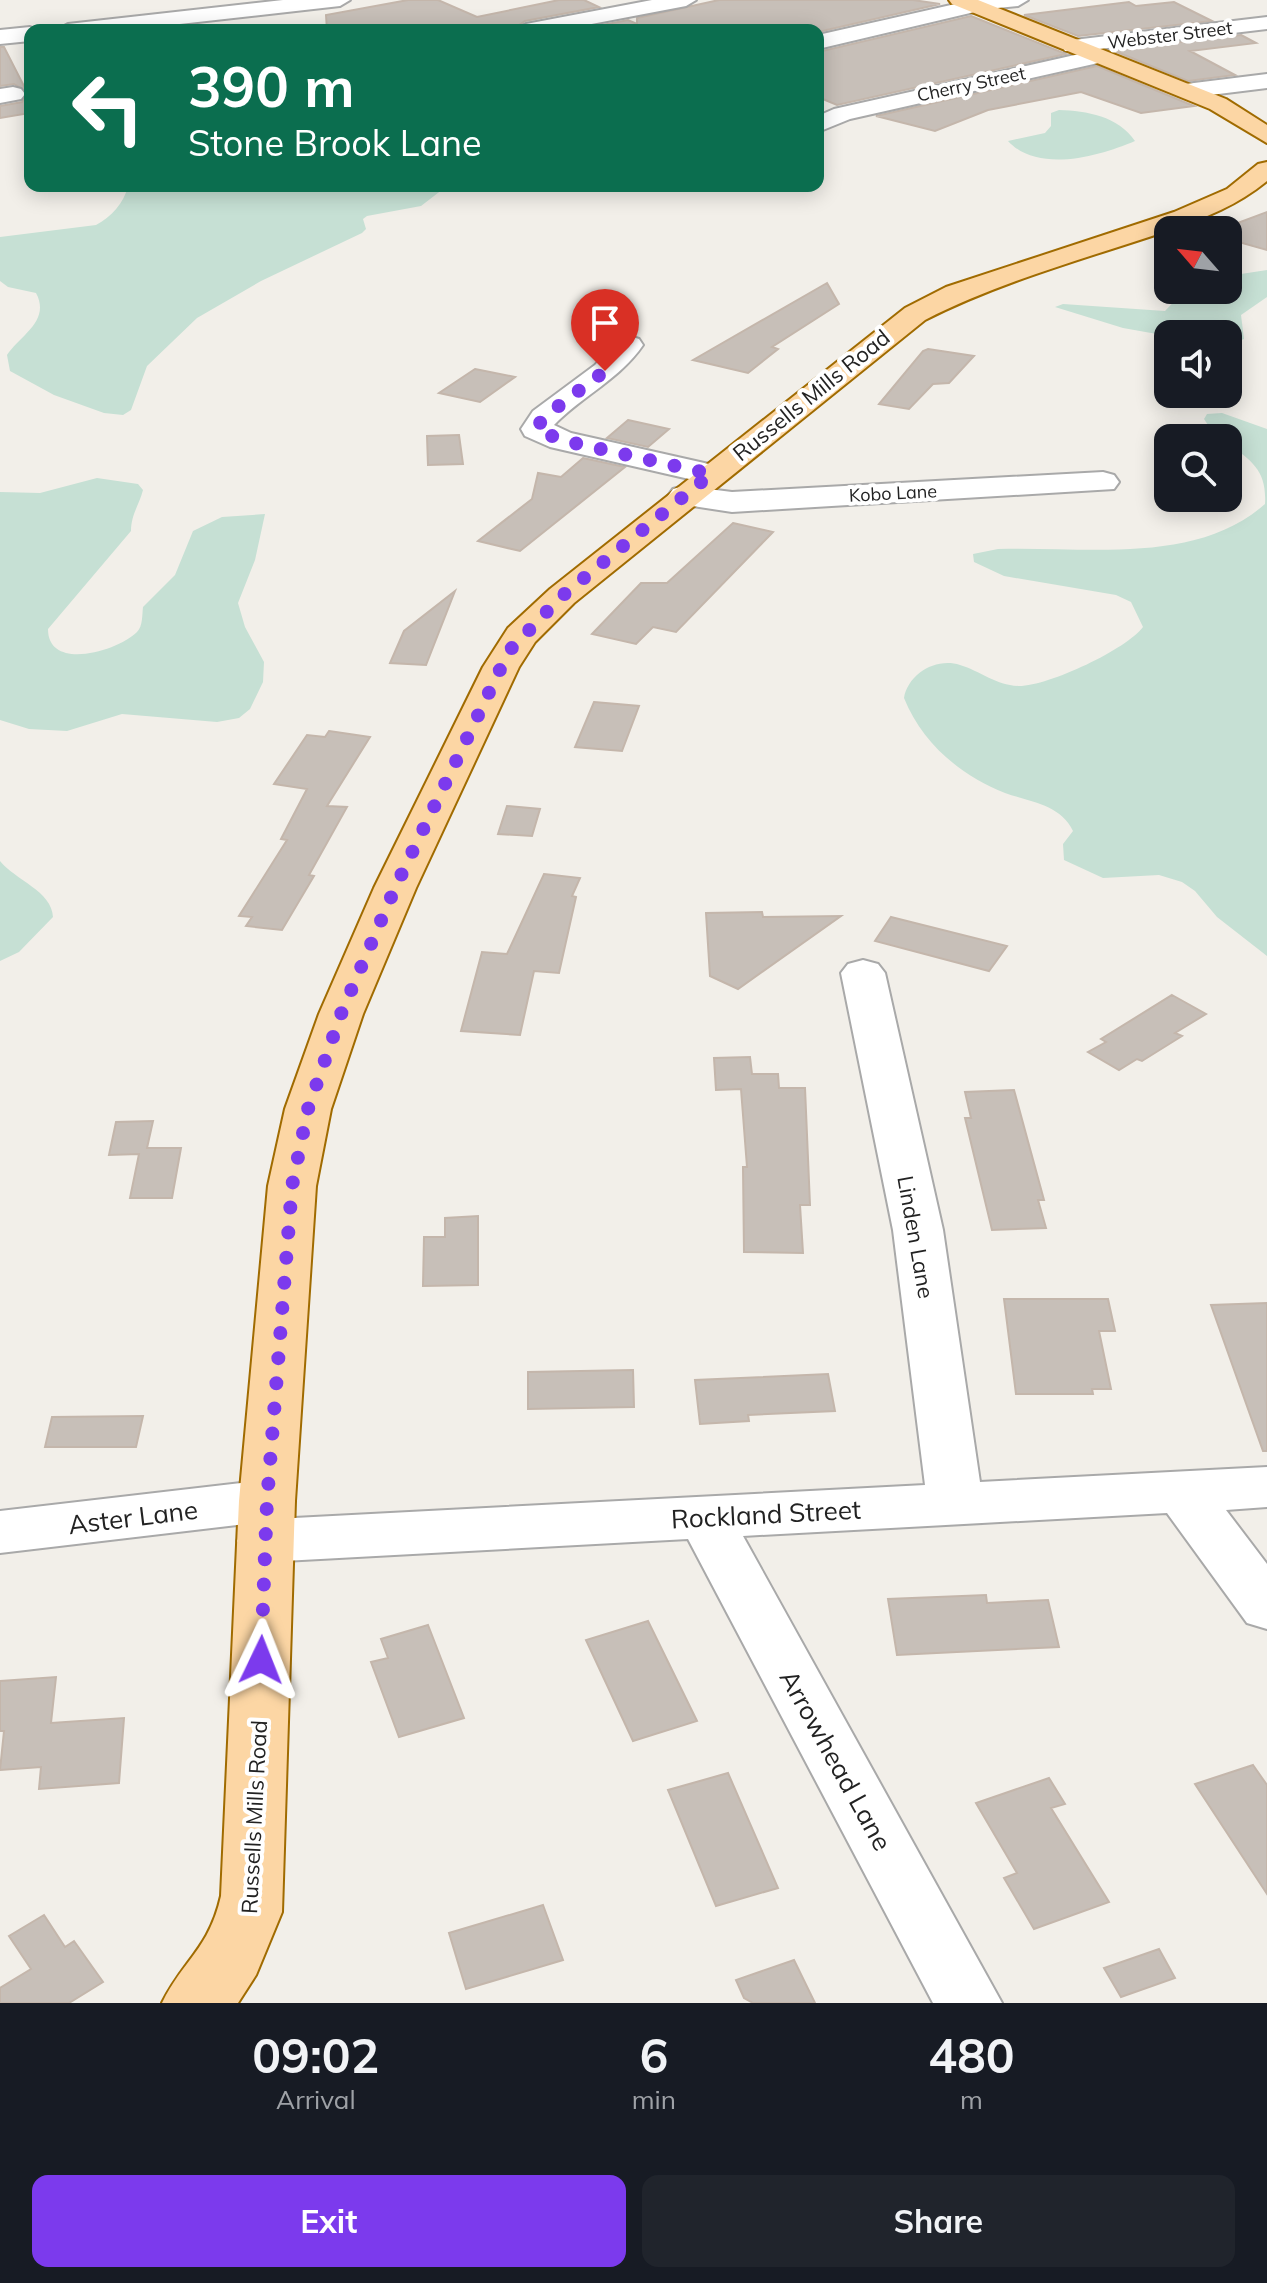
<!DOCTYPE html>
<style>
body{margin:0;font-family:Mulish,sans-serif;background:#20242c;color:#f1f3f6;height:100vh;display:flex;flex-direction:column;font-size:30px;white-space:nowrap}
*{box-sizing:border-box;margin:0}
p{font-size:26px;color:#9ea1a6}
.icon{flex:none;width:44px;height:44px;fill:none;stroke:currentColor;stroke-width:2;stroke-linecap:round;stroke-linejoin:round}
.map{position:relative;height:2003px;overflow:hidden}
.sheet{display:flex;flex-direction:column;background:#171b24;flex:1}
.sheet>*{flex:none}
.hud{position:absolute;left:24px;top:24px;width:800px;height:168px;border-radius:16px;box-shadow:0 4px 20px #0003;background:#0b6e4f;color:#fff;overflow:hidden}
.needle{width:52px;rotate:298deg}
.tools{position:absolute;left:1154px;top:216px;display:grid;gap:16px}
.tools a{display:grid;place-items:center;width:88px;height:88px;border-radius:16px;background:#171b24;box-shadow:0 4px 20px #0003;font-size:40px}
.pin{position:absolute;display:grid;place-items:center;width:68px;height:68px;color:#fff;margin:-82px -34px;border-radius:50% 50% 50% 0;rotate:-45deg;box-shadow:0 0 8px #0007}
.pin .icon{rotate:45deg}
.me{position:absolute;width:88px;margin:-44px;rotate:2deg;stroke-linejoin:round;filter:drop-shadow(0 0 6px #0008)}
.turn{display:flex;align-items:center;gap:28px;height:168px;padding:0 32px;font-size:36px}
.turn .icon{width:104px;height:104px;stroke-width:2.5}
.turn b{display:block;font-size:56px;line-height:68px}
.eta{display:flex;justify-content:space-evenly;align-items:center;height:136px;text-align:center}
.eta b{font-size:48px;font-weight:700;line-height:56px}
.action{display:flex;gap:16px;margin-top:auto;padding:16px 32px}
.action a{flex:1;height:92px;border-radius:16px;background:#7c3aed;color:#fff;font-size:32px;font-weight:700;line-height:92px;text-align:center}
.action a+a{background:#20242c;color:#f1f3f6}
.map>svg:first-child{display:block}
.wetland{fill:#c6e0d4}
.building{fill:#c7bfb8;stroke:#c4b6ab;stroke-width:2}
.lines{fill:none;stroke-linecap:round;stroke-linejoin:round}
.minor-casing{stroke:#a9a9a9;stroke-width:4}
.major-casing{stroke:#a06b00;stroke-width:4}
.minor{fill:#fff;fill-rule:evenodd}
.major{fill:#fcd6a4;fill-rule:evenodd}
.route{stroke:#7c3aed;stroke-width:14;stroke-dasharray:0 25.2}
.labels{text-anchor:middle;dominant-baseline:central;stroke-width:8;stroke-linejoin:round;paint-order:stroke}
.far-street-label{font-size:18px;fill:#222;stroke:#fff}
.street-label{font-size:22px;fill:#222;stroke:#fff}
.near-street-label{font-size:26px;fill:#222;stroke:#fff}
</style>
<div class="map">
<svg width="1267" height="2003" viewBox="0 0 1267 2003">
<rect width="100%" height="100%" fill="#f2efe9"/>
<!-- wetland -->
<path class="wetland" d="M1059 110C1087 111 1118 116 1135 141 1100 156 1038 174 1008 141L1045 133 1051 126V113Z
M128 186H447L421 206 367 216 363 219 366 229 362 233 261 281 197 318 147 366 131 410 123 415 104 413 54 395 10 371 7 355C20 335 51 321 36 293L8 287 0 281V237L96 225C111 217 124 203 128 186Z
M1267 270V297L1241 315 1244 339 1228 345V334L1168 336 1123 328 1055 307 1063 304 1165 311 1185 290H1228V276Z
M1222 413 1267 429V956L1217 917 1195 891 1182 882 1159 875 1103 878 1064 860 1063 844 1073 831C1060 804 1030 802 1005 793 960 775 922 743 904 698 908 674 936 657 960 665 980 671 996 685 1018 686 1047 687 1127 649 1143 627L1131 602 1116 595 1004 576 974 562 973 554 998 549C1084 546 1195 566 1265 504 1267 472 1253 461 1228 444V438L1214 434 1204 419 1207 414Z
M97 478 138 484 143 490C139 505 131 515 131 531L48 629C48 672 118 651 137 632 143 626 142 615 143 607L175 575 193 531 222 517 265 514 255 560 238 603 245 627 264 662 263 682 250 709 239 718 217 722 122 714 67 731 29 729 0 720V492L40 493Z
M0 861C15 880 52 891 53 917L19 952 0 961Z"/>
<!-- building -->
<path class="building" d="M408 0H438L477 17 559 0H584L599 7 525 21 512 30H327L326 15Z
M719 0H913L940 4 818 32 576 30 628 20 637 24V18Z
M1129 2 1136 6 1174 2 1212 21 1078 36 1024 15Z
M971 16 1066 54 837 105 818 97V52Z
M1241 35 1256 43 1190 51 1235 75 1188 81 1112 50Z
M0 47H4L27 92 14 84 0 86Z
M1097 66 1194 106 1141 113 1081 92 988 110 935 131 876 116Z
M28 93 30 98V113L0 118V106L22 102Z
M1267 212V250L1228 239V230H1219Z
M827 283 839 304 772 347 778 349 748 373 693 360Z
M928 349 974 356 949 383 933 384 909 409 879 404 923 351Z
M475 369 515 377 480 402 439 393Z
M628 420 669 429 648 447 607 438Z
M459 435 463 464 428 465 427 436Z
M583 458 625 467 520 551 478 541 532 499 538 473 561 477Z
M733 523 773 532 676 632 653 627 636 644 592 634 641 583H667Z
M455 591 426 665 390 663 404 631Z
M594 702 639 706 622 751 575 747Z
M329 731 370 737 327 806 347 807 309 875 314 876 282 930 246 926 252 917 239 916 287 840 281 839 307 789 274 784 307 735 325 737Z
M507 806 540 809 532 836 498 834Z
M544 874 580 878 572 896 576 897 559 973 534 971 520 1035 461 1031 482 952 507 954Z
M762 912 763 917 841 916 738 989 710 976 706 913Z
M891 917 1007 946 989 971 875 941Z
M1172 995 1206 1014 1175 1033 1182 1036 1142 1061 1137 1059 1119 1070 1088 1052 1106 1042 1101 1039Z
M750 1057 752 1074H778L779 1088H805L810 1205H800L803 1253 744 1252 743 1167H747L741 1089 716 1090 714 1058Z
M1014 1090 1044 1200H1038L1046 1228 992 1230 965 1118H971L965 1092Z
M153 1121 147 1148H181L172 1198H130L139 1154 109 1155 116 1122Z
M478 1216V1285L423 1286 424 1237H445V1218Z
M1004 1299H1108L1115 1331H1099L1111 1389H1092L1093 1394H1016Z
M1267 1303V1451H1263L1211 1305Z
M633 1370 634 1407 528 1409V1372Z
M828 1374 835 1411 748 1415 749 1421 700 1424 695 1380Z
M143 1416 136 1447H45L52 1417Z
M986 1595 987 1603 1048 1600 1059 1647 897 1655 888 1599Z
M648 1621 697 1721 633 1741 586 1640Z
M428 1625 464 1718 399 1737 371 1662 388 1658 381 1639Z
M56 1677 51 1723 124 1718 119 1783 39 1789 41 1767 0 1770 4 1731H0V1681Z
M1253 1765 1267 1785V1894L1195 1784Z
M728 1773 778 1888 716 1906 668 1790Z
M1049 1778 1065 1804 1051 1808 1109 1902 1034 1929 1004 1878 1017 1873 976 1803Z
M543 1905 563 1960 466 1989 449 1933Z
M44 1915 65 1947 74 1941 103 1982 69 2003H0V1988L31 1969 9 1936Z
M1159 1949 1175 1978 1121 1997 1104 1968Z
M794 1960 815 2003H753L744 1998 736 1980Z"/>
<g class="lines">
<defs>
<path id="minor" d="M283 0H350L340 6 126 30H57L68 24Z
M652 0H696L686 6 560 30H515L526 24Z
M973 0H1028L1018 6 987 9 818 49V35Z
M1267 17V29L1099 49 1110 56 1107 61 850 119 818 132V116L834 109 1097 50 1065 51 1062 46 1065 41Z
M30 27 38 30H30V41L0 44V30Z
M1267 74V88L1186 98 1174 91 1186 84Z
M13 87 21 89 25 94 21 99 0 103V89Z
M629 336 639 339 643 345C620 379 582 396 554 425L571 433 722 467 727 474 722 481 711 484 550 447 525 436 521 429 533 411 595 365 619 339Z
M1103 472 1114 475 1119 482 1114 489 732 512 673 503 668 496 673 489 684 486 732 492Z
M863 960 878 964 885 973 943 1230 980 1482 1267 1467V1507L1226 1510 1267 1564V1629L1247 1623 1167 1513 743 1536 1002 2003H933L688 1539 265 1562 245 1556 237 1541 245 1526 254 1523 0 1553V1511L267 1480 287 1486 295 1501 287 1516 275 1519 925 1485 893 1230 841 973 848 964Z"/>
<path id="major" d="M949 0H978L1226 99 1267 125V143L1210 109 952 4Z
M1267 162V181C1238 205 1205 218 1170 230 1090 257 1001 281 925 320L574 603 535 642 519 667 416 888 363 1014 331 1109 316 1186 295 1501 282 1912 256 1975 238 2003H162C183 1960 209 1949 221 1896L239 1501 268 1186 285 1109 319 1014 374 888 483 667 508 628 550 589 905 308 946 287 1174 212 1227 189 1258 164Z"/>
</defs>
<!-- minor casing -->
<use href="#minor" class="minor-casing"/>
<!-- major casing -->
<use href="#major" class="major-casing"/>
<!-- minor -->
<use href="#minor" class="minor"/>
<!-- major -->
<use href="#major" class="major"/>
</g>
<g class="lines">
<!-- route -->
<path class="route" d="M261 1660 267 1501 292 1186 308 1109 341 1014 395 888 509 651 562 596 711 474 561 440 536 429 544 417 605 371"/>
</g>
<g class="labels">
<!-- far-street labels -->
<g class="far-street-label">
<text transform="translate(1170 35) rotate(-7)">Webster Street</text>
<text transform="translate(971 84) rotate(-12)">Cherry Street</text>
<text transform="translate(893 493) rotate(-3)">Kobo Lane</text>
</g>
<!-- street labels -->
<g class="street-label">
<text transform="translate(811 395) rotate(-39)">Russells Mills Road</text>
<text transform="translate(916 1237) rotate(80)">Linden Lane</text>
<text transform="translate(254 1817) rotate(-87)">Russells Mills Road</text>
</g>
<!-- near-street labels -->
<g class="near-street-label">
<text transform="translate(766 1514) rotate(-3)">Rockland Street</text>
<text transform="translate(133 1517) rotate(-7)">Aster Lane</text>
<text transform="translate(836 1760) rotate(61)">Arrowhead Lane</text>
</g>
</g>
</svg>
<div class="tools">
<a><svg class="needle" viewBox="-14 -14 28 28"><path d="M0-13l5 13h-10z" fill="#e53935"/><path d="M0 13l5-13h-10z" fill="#9ea1a6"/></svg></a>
<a><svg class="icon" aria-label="sound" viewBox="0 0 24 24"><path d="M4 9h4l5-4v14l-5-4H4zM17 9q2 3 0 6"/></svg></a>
<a><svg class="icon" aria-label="search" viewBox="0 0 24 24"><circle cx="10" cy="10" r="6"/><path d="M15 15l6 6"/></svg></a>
</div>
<div class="pin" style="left:605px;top:371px;background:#d93025"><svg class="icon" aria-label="arrive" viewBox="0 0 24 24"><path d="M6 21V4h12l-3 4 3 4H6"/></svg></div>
<svg class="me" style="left:261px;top:1660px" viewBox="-20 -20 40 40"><path d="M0-17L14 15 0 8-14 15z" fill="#7c3aed" stroke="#fff" stroke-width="4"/></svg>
<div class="hud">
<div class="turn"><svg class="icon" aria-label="left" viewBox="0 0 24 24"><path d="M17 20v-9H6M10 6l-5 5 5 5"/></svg><div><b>390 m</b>Stone Brook Lane</div></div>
</div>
</div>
<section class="sheet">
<div class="eta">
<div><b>09:02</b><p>Arrival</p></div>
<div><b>6</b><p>min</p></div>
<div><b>480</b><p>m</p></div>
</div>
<div class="action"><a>Exit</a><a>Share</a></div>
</section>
